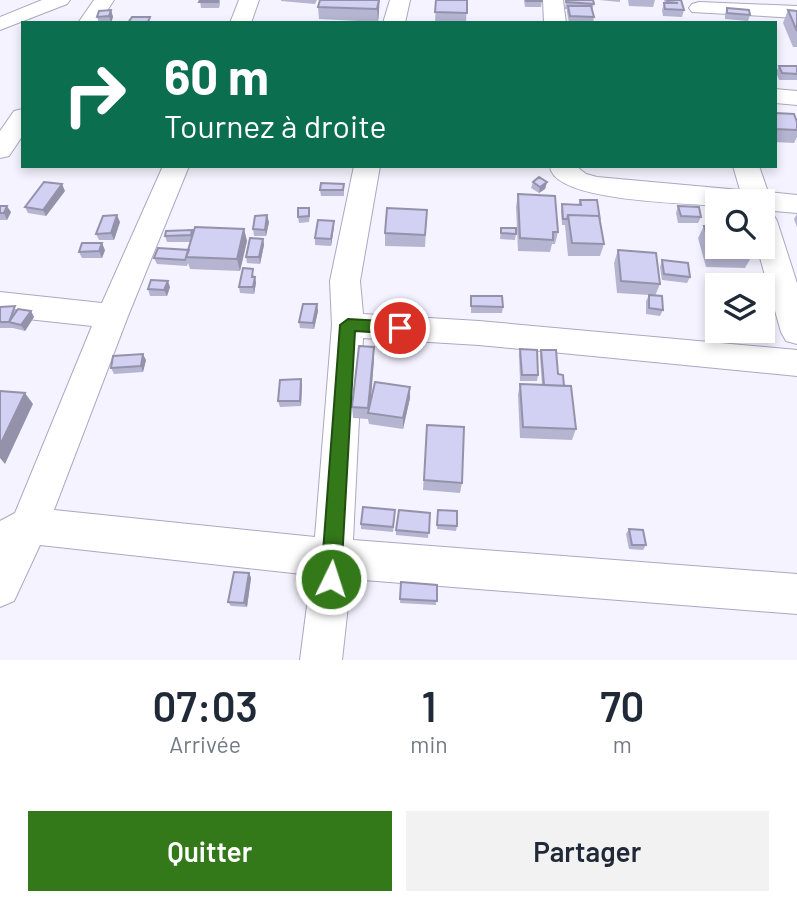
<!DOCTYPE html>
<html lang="fr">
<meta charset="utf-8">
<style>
body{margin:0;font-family:Barlow,sans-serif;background:#f2f2f3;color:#1f2937;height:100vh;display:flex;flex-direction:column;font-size:26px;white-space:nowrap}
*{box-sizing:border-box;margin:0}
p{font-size:23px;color:#747a83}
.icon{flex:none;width:38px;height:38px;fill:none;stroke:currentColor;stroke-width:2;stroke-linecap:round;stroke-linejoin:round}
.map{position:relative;height:660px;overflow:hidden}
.panel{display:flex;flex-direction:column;background:#fff;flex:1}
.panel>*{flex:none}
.hud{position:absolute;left:21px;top:21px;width:756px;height:147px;border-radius:0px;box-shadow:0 4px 10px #0003;background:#0b6e4f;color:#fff;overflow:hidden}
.fabs{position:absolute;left:705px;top:189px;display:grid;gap:14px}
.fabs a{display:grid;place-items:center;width:70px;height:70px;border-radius:0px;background:#fff;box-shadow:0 4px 10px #0003;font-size:35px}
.pin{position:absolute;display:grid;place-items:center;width:60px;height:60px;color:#fff;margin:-30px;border:4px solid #fff;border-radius:50%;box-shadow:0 2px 7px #0007}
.me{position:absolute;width:77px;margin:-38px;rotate:4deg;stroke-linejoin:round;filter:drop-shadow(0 0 5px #0008)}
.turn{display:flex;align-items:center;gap:24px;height:147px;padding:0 28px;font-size:32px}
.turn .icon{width:91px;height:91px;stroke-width:2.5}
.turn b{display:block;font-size:49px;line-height:60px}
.eta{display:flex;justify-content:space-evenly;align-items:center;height:119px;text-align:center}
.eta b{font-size:42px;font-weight:600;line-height:49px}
.cta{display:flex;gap:14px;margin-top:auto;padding:14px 28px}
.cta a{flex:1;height:80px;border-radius:0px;background:#337819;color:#fff;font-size:28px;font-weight:600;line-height:80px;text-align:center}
.cta a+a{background:#f2f2f3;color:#1f2937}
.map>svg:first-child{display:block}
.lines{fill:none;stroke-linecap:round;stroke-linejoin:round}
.minor-casing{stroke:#aaa8c3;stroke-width:2}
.minor{fill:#fff;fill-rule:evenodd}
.wall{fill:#b5b4d1}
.shaded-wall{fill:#9492aa}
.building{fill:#d3d1f3;stroke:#9492aa;stroke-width:2}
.route{fill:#337819;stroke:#214e10;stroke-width:2}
</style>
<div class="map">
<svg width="797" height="660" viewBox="0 0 797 660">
<rect width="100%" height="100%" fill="#f4f3ff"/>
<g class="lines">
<defs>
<path id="minor" d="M42 0H70L67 4 0 30V17Z
M94 0H114L99 23H78Z
M239 0H259L251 23H230Z
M390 0H410L405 23H383Z
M543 0H563L566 23H544Z
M699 2 797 6V18L692 12 689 8 692 4Z
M775 89 797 91V105L775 103Z
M23 109V135L9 156 0 158V131L14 111Z
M163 166H189L128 316 54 510 315 537 332 325 330 281 354 166H380L360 281 363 314 479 321 797 350V376L479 345 363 338 353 540 797 574V614L351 579 342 660H300L311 575 40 545 14 601 0 607V521L15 513 92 326 0 316V292L102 303Z
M550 166H576L586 174 597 177 740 190 733 166H759L768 192 797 195V213L763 210V201H718V206C688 203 552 202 550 166Z
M763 211 773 214 777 221 797 283V344L786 341 781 332 757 247H763Z"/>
</defs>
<!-- minor casing -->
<use href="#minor" class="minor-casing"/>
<!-- minor -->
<use href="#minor" class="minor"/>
</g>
<!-- wall -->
<path class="wall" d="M200 0H220V4L219 8H201Z
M281 0H317L315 4 281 1Z
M320 0H380L378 22 319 19 318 7Z
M436 0H467L466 23H472H435Z
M524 0H542L541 7H525Z
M566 0 594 4 592 10 594 17 593 23H569L567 12V9H565Z
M599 0H620V2Z
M628 0H655L653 7 629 6Z
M664 0H681L684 10 682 17 663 16 662 10 664 3H665Z
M727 8 750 15 748 21 725 19V14Z
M111 10 113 17 111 21H113L114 23H99L97 17Z
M788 10 797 11V47H793L783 23Z
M779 66H797V80H779L776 72Z
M775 113 797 122V137L794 143 775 142Z
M533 182H547L545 189 539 193 531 188Z
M344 184V196H321L320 190Z
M65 191 46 216 28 213 25 207Z
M518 194 558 232 555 244H552L550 252 518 251 516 207Z
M580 200 604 244 600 256H568L565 225H562L561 211 562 204 578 205Z
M678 206 701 217 698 223H678L676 213Z
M427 210 425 247 385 246V233Z
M11 212 7 220H0V213Z
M310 214 309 222 299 223 298 217Z
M797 214V227L794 219Z
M120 222 114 240H99L96 234Z
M269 222 266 236H254L253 229Z
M704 226 752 256 745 268 706 267 698 238Z
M334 227 331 246 315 245V238Z
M501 228 516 234 515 240 500 239Z
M244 229 247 241 240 271 190 269 188 263 187 266 157 264 154 258 188 250 191 242H167L165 236Z
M263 239 264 245 260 264 247 263 246 257Z
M105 250 102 258H82L79 252Z
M618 250 660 284 655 296 663 310 660 316 646 314V301L649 295 617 293 614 263Z
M662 260 690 277 687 283 662 280 660 267Z
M254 275 256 283 254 294 240 293 239 287Z
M170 287 167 296H150L148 289Z
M471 296 503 307 502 313H471Z
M317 304 318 311 314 329 300 328 299 322Z
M0 307 31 311 34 317 25 331 13 328H0Z
M733 331H759L757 333Z
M412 337 411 356 393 355V349Z
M520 349 538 375 537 381H520L519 355Z
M541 350 564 386 576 429 572 440 520 438 518 395 520 384 542 385 540 356Z
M374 359 370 402 410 387V398L403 429 369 424 368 419 353 418 352 407Z
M146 360 143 372 114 374 111 368Z
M302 385 301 406 280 407 278 401Z
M427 425 462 483 460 493 423 490Z
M438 510 457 526 456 531 437 529Z
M430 513 428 538 396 535V530Z
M395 515 393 532 361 529V524Z
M629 529 646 545 643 550 629 549 626 534Z
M249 573 251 578 247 607 231 606 228 602Z
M401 582 437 585 436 605 400 603Z"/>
<!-- shaded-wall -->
<path class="shaded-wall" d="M379 0V12L378 22 377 9Z
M111 10 113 17 111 23 109 16Z
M547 182 545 189 539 193 540 187Z
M62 184 65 191 46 216 43 210Z
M7 206 11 212 7 220 4 213Z
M117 215 120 222 114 240 111 233Z
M267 215 269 222 266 236 265 230Z
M334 221V227L331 246V239Z
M244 229 247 241 240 271 237 259Z
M263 239 264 245 260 264 259 257Z
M102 243 105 250 102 258 99 251Z
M255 277 256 283 254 294 253 287Z
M168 281 170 287 167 296 164 290Z
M317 304 318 311 314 329 313 323Z
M31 311 34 317 25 331 21 325Z
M374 347V359L370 413 368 408Z
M143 354 146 360 143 372 141 366Z
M301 379 302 385 301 406 300 401Z
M410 387V398L403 429V418Z
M25 393 33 404 5 464 0 458V445Z
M249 573 251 578 247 607 244 603Z"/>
<!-- building -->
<path class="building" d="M200 0H218V2H199Z
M320 0H379L377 9 318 7Z
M436 0H467V13L435 12Z
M526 0H542V1H526Z
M566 0H593L594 4 566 2Z
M667 0H681L684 10 665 9 664 3H678L668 2Z
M568 6H591L594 17 570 16Z
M727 8 749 10 750 15 727 13Z
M111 10 109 16 97 17 99 11Z
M788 10 797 11V31Z
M132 17H150L148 22 128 23Z
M779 66H797V74L782 73Z
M775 113 794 114 797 122V130L775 129Z
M539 177 547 182 540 187 533 182Z
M44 182 62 184 43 210 25 207Z
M321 183 344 184 343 190H320Z
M518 194 555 196 558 232H553V240L520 238Z
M580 200H597L600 220 599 216 568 215 567 219H563L562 204 581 205Z
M0 206H7L4 213H0Z
M678 206 699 207 701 217 681 216Z
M298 208H309V216L298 217Z
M387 208 427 210 425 235 385 233Z
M117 215 111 233 96 234 103 216Z
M267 215 265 230 253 229 255 216Z
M568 215 599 216 604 244 572 243Z
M318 220 334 221 331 239 315 238Z
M704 226H718V247H749L752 256 712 254Z
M195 227 244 229 237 259 186 257Z
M501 228H516V234L501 233Z
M192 230 191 235 165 236 166 231Z
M250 238 263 239 259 257H246Z
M82 243H102L99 251 79 252Z
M158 248 189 250 185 260 154 258Z
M618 250 656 253 660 284 621 281Z
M662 260 688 263 690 277 664 274Z
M243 268 253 269 252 277H255L253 287H239Z
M151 280 168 281 164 290 148 289Z
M649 295 662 296 663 310 649 308Z
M471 296H502L503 307 471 306Z
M303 304H317L313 323 299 322Z
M15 306 9 322 18 309 31 311 21 325 9 322H0V307Z
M395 336 412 337 411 350 393 349Z
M359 346 374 347 368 408 352 407Z
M520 349 537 350 538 375H522Z
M541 350H556L558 374 563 375 564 386 544 385Z
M143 354 141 366 111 368 113 356Z
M301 379 300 401H278L280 380Z
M375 382 410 387 403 418 368 413Z
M520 384 571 386 576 429 523 427Z
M0 391 25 393 0 445Z
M427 425 464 427 462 483 424 480Z
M363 507 395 510 393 527 361 524Z
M399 510 430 513 429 533 396 530Z
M438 510 457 511V526L437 525Z
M629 529 643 530 646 545H632Z
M234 572 249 573 244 603 228 602Z
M401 582 437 585V601L400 599Z"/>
<!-- route -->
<path class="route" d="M348 319 400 322 408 328 400 334 355 331 341 579 338 586 331 589 324 586 321 579 340 325Z"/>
</svg>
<div class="fabs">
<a><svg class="icon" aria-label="search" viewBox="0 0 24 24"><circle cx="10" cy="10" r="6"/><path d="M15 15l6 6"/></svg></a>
<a><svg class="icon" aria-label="layers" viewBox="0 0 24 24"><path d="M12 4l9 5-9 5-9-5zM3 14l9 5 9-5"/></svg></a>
</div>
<div class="pin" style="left:400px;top:328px;background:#d93025"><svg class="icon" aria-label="arrive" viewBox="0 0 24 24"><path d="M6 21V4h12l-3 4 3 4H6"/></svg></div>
<svg class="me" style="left:331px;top:579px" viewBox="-20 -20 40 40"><circle r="17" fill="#337819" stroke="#fff" stroke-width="3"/><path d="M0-11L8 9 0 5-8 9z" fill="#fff"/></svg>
<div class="hud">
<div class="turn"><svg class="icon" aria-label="right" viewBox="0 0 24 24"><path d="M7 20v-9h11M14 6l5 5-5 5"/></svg><div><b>60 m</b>Tournez à droite</div></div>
</div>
</div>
<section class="panel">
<div class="eta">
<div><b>07:03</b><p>Arrivée</p></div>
<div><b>1</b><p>min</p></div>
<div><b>70</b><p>m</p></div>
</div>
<div class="cta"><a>Quitter</a><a>Partager</a></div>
</section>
